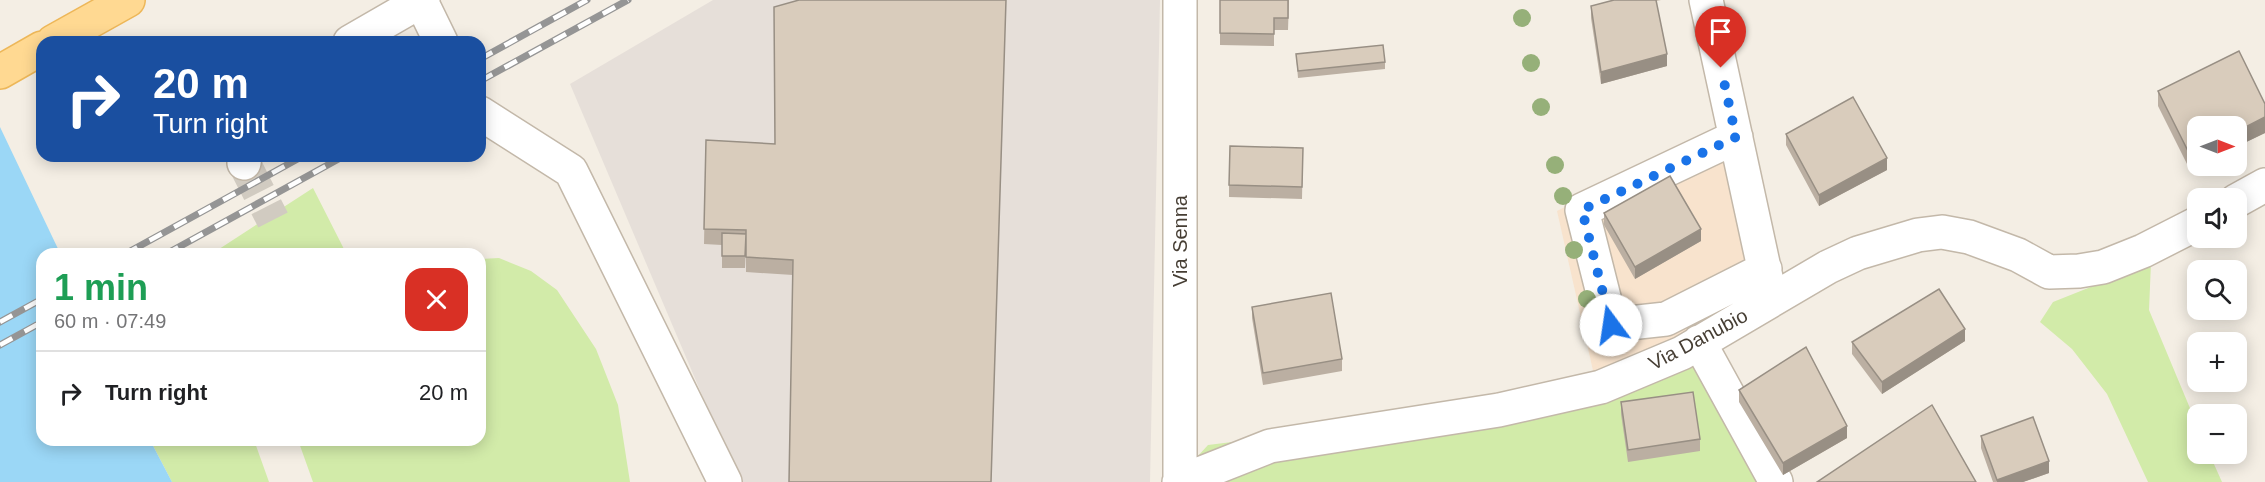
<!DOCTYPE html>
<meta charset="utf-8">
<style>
body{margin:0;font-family:Helvetica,sans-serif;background:#f2f2f2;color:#202124;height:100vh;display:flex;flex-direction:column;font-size:22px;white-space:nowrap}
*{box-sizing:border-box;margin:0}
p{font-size:20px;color:#757577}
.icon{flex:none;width:33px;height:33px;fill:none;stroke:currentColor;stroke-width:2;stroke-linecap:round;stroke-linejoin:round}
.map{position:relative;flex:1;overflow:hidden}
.panel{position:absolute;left:36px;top:248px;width:450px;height:198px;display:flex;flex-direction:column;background:#fff;border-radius:18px;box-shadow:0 3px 15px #0003}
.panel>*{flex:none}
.top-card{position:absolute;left:36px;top:36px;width:450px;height:126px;border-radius:18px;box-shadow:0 3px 15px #0003;background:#1a4fa0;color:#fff;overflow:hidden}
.needle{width:39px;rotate:90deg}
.fabs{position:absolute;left:2187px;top:116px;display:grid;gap:12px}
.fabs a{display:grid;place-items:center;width:60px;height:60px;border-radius:12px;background:#fff;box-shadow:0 3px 15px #0003;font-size:30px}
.pin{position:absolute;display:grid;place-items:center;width:51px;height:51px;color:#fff;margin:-62px -26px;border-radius:50% 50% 50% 0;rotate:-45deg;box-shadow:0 0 6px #0007}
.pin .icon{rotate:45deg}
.me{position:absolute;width:66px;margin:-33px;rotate:346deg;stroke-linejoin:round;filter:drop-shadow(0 0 4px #0008)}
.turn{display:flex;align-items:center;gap:21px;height:126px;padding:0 18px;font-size:27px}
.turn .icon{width:78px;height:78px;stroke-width:2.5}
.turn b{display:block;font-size:42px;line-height:51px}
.round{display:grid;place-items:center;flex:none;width:63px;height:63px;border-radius:18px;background:#f2f2f2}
.overview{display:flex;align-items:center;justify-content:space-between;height:102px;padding:0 18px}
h1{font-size:36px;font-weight:700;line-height:45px;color:#1e9e55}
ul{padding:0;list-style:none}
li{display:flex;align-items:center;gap:18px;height:84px;padding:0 18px;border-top:2px solid #e0e0e0}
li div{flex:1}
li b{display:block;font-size:22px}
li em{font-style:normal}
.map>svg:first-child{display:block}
.commercial{fill:#f8e3cd}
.industrial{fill:#e6dfd9}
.green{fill:#d2eba9}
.water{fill:#9bd7f6}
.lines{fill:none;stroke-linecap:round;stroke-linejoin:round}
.minor-tunnel{stroke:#d1cbc1;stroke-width:33;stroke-dasharray:33 16;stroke-linecap:butt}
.minor-casing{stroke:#c3b8a9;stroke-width:36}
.major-casing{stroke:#edb759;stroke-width:36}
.minor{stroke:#fff;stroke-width:33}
.major{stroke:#ffd992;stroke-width:33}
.rail-casing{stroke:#959595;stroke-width:7}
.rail{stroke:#fff;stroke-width:4.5;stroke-dasharray:14;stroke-linecap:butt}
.tree{fill:#96b079}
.wall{fill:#bbafa2}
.shaded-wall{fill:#988f84}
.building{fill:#d9ccbc;stroke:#988f84;stroke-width:1.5}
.route{stroke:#1a73e8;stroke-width:10;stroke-dasharray:0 18}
.labels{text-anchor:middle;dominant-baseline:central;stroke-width:6;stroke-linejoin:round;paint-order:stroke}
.street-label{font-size:20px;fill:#463e34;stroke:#fff}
</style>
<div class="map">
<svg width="2265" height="482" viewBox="0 0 2265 482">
<rect width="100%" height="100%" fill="#f4eee4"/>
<!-- commercial -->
<path class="commercial" d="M1722 126 1762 292 1663 347 1594 375 1557 211Z"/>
<!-- industrial -->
<path class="industrial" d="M713 0H1160L1150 482H739L570 84Z"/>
<!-- green -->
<path class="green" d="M313 188 346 253H213Z
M499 258 531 271 557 290 596 349 618 405 630 482H313L298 440H480V259Z
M2151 263 2149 310 2197 425 2198 453H2209L2222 482H2148L2107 394 2072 349 2040 322 2053 302Z
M1694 354 1770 482H1174L1208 445 1487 410Z
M150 440H254L269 482H172Z"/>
<!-- water -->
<path class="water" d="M0 127 60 253 42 254V440H150L172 482H0Z"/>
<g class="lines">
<!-- minor-tunnel -->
<path class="minor-tunnel" d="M244 163 273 220"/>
<defs>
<path id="minor" d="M1180 0V481
M1706 0 1769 291
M421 1 441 42
M350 42 423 0
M480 113 571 171 725 482
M1736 137 1582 210 1611 325 1666 319 1765 269
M244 163 245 156
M2236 201 2265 185
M1699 342 1776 482
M1179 482 1270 446 1499 410 1601 387 1682 353 1828 267 1858 253 1918 235 1942 232 1969 237 2018 255 2049 272 2079 271 2103 267 2143 251 2198 223"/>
<path id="major" d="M53 42 128 0
M0 72 42 48"/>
</defs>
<!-- minor casing -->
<use href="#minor" class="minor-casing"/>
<!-- major casing -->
<use href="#major" class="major-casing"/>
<!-- minor -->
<use href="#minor" class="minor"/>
<!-- major -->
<use href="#major" class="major"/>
<defs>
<path id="rail" d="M480 59 587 0
M480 81 628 0
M125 254 303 156
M166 254 344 156
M0 322 42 299
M0 345 42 322"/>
</defs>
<!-- rail casing -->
<use href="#rail" class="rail-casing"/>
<!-- rail -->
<use href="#rail" class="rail"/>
</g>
<!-- trees -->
<g class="tree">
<circle cx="1522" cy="18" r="9"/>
<circle cx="1531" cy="63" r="9"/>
<circle cx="1541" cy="107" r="9"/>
<circle cx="1555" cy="165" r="9"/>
<circle cx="1563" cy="196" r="9"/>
<circle cx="1574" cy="250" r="9"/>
<circle cx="1587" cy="299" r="9"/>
</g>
<!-- wall -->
<path class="wall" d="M1006 0 991 482H789L793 275 746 272V246L745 268H722V245L704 244 706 140 775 144Z
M1220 0H1289L1288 30H1274V46L1220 45Z
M1614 0H1661L1656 1 1667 66 1601 84 1591 18V6Z
M1296 54 1385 62V69L1298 78Z
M2158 91 2265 104V133L2198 165H2201L2190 170 2158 106Z
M1786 134 1887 170 1819 206 1786 145Z
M1303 148 1302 199 1229 197V185Z
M1604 213 1701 241 1635 279 1604 225Z
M1252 307 1342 359V371L1263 385 1252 318Z
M1965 341 1882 394 1852 354V342Z
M1739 390 1847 438 1783 475 1739 402Z
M1621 402 1700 439V451L1628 462 1621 414Z
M1981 436 2049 473 2023 482H1993L1981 448Z"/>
<!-- shaded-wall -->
<path class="shaded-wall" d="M1667 54V66L1601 84V72Z
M2265 117V133L2236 147V132Z
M2198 151V165H2201L2190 170V155Z
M1887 158V170L1819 206V195Z
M1701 229V241L1635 279V267Z
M1965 329V341L1882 394V382Z
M1847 426V438L1783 475V463Z
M2049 461V473L2023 482H1997V480Z"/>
<!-- building -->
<path class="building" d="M799 0H1006L991 482H789L793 260 746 257V230L704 229 706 140 775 144 774 7Z
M1220 0H1288V18H1274V34L1220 33Z
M1614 0H1656L1667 54 1601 72 1591 6Z
M1383 45 1385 62 1298 71 1296 54Z
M2239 51 2265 104V117L2236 132V126H2198V151L2190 155 2158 91Z
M1853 97 1887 158 1819 195 1786 134Z
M1230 146 1303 148 1302 187 1229 185Z
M1670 176 1701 229 1635 267 1604 213Z
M722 233 746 234 745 256H722Z
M1939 289 1965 329 1882 382 1852 342Z
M1331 293 1342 359 1263 373 1252 307Z
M1806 347 1847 426 1783 463 1739 390Z
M1693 392 1700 439 1628 450 1621 402Z
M1932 405 1976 482H1817Z
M2033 417 2049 461 1997 480 1981 436Z"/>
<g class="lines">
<!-- route -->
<path class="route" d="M1611 325 1582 210 1736 137 1721 68"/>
</g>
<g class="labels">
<!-- street labels -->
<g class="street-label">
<text transform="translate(1180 241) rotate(-90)">Via Senna</text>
<text transform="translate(1698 339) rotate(-28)">Via Danubio</text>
</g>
</g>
</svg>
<div class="fabs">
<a><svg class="needle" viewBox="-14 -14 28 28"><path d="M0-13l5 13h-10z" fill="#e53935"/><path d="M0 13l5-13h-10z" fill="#757577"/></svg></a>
<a><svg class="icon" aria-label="sound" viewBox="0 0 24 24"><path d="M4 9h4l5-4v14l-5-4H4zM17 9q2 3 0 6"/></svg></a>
<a><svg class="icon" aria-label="search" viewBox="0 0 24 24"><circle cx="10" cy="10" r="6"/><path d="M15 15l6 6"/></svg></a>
<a>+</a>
<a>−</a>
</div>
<div class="pin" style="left:1721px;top:68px;background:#d93025"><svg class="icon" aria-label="arrive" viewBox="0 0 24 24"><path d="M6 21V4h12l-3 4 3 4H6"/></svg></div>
<svg class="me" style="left:1611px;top:325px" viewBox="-20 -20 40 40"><circle r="19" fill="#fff"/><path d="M0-13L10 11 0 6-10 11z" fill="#1a73e8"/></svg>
<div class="top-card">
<div class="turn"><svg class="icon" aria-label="right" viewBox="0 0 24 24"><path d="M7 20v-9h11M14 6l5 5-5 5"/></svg><div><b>20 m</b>Turn right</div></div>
</div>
<section class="panel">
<div class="overview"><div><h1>1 min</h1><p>60 m · 07:49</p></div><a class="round" style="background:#d93025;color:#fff"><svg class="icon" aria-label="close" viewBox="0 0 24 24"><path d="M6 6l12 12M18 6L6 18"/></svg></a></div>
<ul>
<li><svg class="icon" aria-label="right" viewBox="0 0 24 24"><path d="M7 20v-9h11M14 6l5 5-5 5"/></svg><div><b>Turn right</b></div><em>20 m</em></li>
</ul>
</section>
</div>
